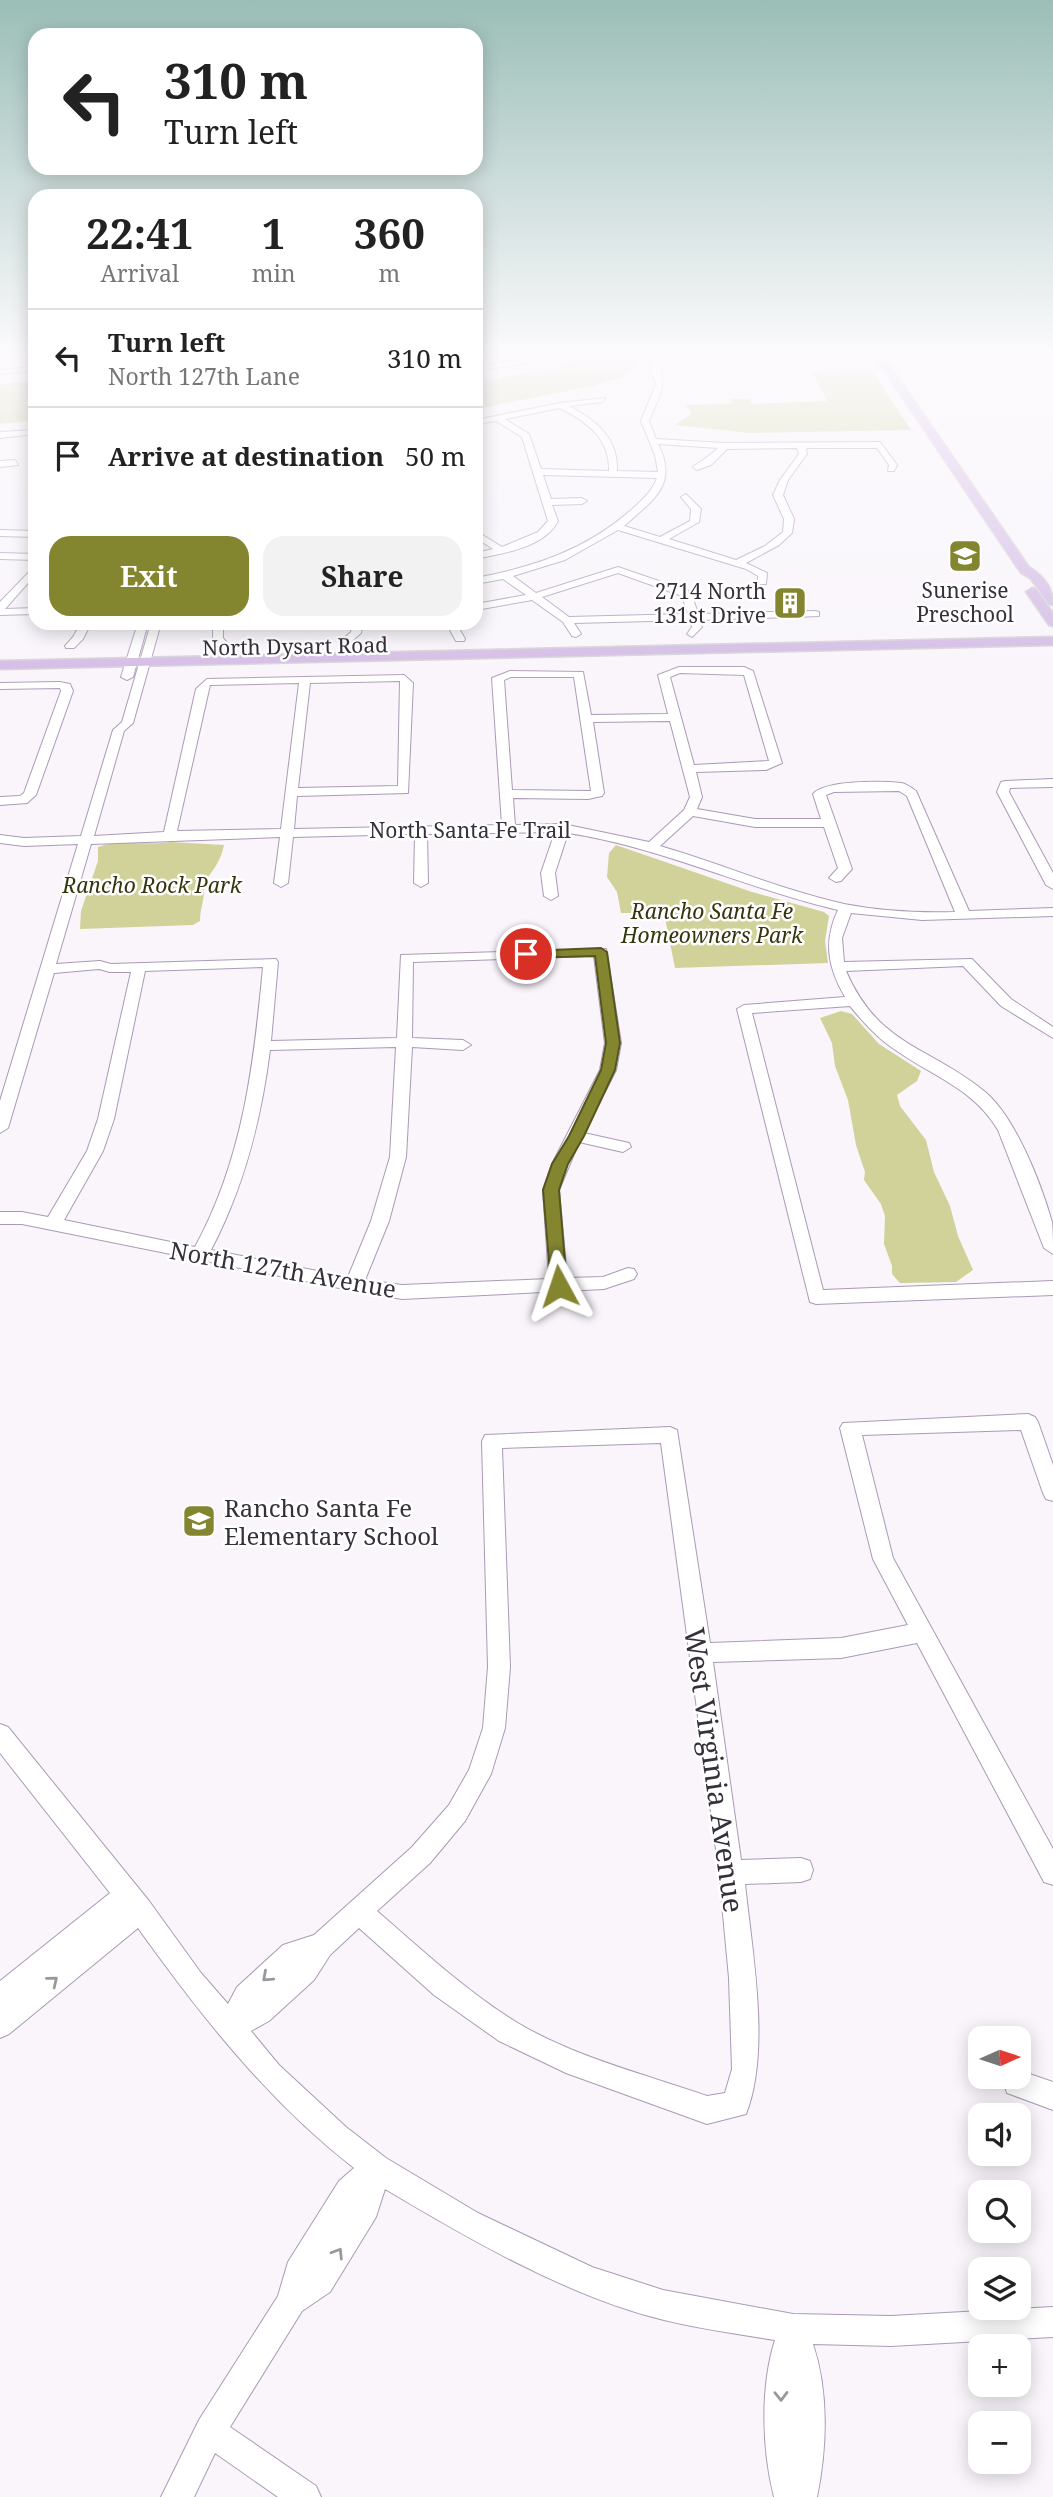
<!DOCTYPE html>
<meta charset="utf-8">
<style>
body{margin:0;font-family:"Noto Serif",serif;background:#f2f2f2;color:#222;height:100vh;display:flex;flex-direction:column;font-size:26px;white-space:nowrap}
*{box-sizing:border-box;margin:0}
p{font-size:23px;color:#767676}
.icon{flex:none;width:38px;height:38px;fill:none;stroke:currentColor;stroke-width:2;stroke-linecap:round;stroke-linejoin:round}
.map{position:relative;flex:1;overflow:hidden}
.sheet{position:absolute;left:28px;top:189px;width:455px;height:441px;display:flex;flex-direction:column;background:#fff;border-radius:21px;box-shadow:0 4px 18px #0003}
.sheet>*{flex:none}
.banner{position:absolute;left:28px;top:28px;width:455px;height:147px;border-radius:21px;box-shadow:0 4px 18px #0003;background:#fff;color:#222;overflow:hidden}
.needle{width:46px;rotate:87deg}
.buttons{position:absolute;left:968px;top:2026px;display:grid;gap:14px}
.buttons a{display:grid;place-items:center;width:63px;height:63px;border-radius:14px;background:#fff;box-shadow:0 4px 18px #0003;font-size:35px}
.pin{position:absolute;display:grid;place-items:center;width:60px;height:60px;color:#fff;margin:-30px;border:4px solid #fff;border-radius:50%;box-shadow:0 2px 7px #0007}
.me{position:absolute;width:77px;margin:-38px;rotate:355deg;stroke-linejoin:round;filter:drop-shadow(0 0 5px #0008)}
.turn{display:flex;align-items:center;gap:24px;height:147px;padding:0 21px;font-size:32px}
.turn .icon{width:91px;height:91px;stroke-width:2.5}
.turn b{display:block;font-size:49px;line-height:60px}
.eta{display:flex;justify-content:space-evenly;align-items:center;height:119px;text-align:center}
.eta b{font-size:42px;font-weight:700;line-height:49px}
.button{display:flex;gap:14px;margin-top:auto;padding:14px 21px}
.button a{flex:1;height:80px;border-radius:21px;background:#83852f;color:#fff;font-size:28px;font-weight:700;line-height:80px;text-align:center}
.button a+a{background:#f2f2f2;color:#222}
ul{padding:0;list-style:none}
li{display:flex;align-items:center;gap:21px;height:98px;padding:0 21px;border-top:2px solid #e0e0e0}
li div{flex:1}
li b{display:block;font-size:26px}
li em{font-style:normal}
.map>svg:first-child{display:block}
.green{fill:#d0d299}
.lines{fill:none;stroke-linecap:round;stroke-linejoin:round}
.minor-casing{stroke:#aa9ab6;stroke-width:2}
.major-casing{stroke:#d3d1d4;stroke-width:3}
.minor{fill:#fff;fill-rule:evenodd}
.major{fill:#d1b8e4;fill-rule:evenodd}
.oneway{stroke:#9a989d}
.route{fill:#83852f;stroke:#55561f;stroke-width:2}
.labels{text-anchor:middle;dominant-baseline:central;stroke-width:5;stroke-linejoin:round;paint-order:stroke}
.far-poi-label{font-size:21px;fill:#36303b;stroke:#fff}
.far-street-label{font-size:21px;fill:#36303b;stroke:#fff}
.far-park-label{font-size:21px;font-style:italic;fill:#35360e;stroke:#fff}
.street-label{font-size:24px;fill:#36303b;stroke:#fff}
.poi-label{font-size:24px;fill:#36303b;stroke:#fff;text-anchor:start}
.near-street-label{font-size:28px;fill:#36303b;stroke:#fff}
</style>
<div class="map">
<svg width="1053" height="2497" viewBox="0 0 1053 2497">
<rect width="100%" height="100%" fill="#f9f5fb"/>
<!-- green -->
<path class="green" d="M574 357 643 358 623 377 592 386 476 409V382L564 367Z
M871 369 911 430 750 433 675 425 692 414 686 405 732 404 731 399H749L752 404 827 401 812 372Z
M35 380V420L0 424V385Z
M170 842 224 845C221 861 212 872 203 884 206 898 200 907 200 921L193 925 80 929 81 911 98 861V847C118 839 147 846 170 842Z
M616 845 752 892 824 912 829 916 825 941 828 963 675 968 664 913H621L617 892 607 877 609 853Z
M841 1011 852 1014 879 1044 921 1071 917 1081 897 1095 900 1106 926 1140 934 1172 950 1206 958 1236 973 1270 956 1282 900 1283 892 1274V1266L884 1244 885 1216 881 1204 864 1180 865 1172 856 1145 848 1100 835 1066 832 1043 820 1018Z"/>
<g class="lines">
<defs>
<path id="minor" d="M532 357H542L532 362 476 371V367Z
M647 357H655C670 386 659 394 649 421L656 439 725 443 880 442 897 465 894 471H888L889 465 877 448H806L807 454 788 480 783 495 794 519 792 533 779 545 746 563 767 573 766 584H758V576L746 569 618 530 565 560 513 576 536 593 618 567 691 592 698 614 815 611 819 612V616L700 620 702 627 692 637 687 634 692 627 690 620 574 623 581 634 576 637 572 636 563 622 532 600 476 610V604L526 595 503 579 476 584V578C534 567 585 550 630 511 641 501 652 492 657 478L543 475 551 499 582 498 587 501 582 504 552 505 558 521C544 548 503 553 476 559V553L493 549 476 538V531L502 547 538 532 548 521 522 437 496 421 476 424V420L560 403 605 398 602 402 569 406C596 420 619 439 617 471L658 472 655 455 641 421 656 384ZM560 408C587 422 610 438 609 471L541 469 529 434 505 419ZM658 444 718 448C709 457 702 460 693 467L697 470 711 465 727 449 797 448 799 454 780 480 773 495 784 519 783 532 765 546 736 560 669 539 699 522 701 509 686 494 681 497 691 509 690 521 660 537 624 526C653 500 679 485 658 444ZM618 573 682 596 688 614 569 617 542 597Z
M35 367V371L0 374V370Z
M35 430V434L0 438V432Z
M15 460 18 465 0 467V461Z
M0 530 35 531V537L0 536Z
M0 553 35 554V560L0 559Z
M33 568 35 575 5 609 35 608V614L0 615V602Z
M81 623H91L83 639 74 648H66L65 646 73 637Z
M138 623H148L133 677 127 680 121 677Z
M151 623H161L133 723 124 731 94 836 164 832 196 689 207 679 404 675 413 683 408 793 297 796 294 829 502 825 492 678 510 671 583 672 591 715 668 714 658 675 679 667H744L753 671 782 763 766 770 696 772 702 797 697 809 755 819H821L813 794C825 780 882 781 901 783 907 784 912 788 916 791L969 911 1053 908V916L922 920 851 913 842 938 844 962 972 959 1011 999 1053 1027V1038L1001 1006 963 966 846 971C878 1046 929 1046 984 1091 1015 1116 1041 1183 1052 1222 1053 1232 1053 1244 1053 1254L1044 1248 998 1130C974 1089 934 1077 897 1051 878 1039 864 1023 850 1006L752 1013 823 1290 1053 1281V1295L816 1304 810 1302 737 1009 744 1005 845 997C828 968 823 942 838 910 747 889 661 847 568 833L555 873 558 896 551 900 544 896 541 873 555 832 427 834 428 883 421 887 414 883 415 834 293 837 288 883 281 887 274 883 280 837 91 844 56 964 100 961 111 964 276 959 278 962 271 1041 397 1038 401 955 606 949 621 1043 616 1070 584 1133 629 1143 631 1147 623 1152 579 1142 559 1190 567 1278 603 1277 628 1268 634 1269 637 1274 634 1279 604 1289 402 1299 354 1291 22 1224H0V1212H22L48 1217 87 1151 98 1119 131 972H110L99 969 54 973 8 1128 0 1133V1101L78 844 24 846 0 843V835L24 838 81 836 113 730 122 722ZM680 673 744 675 769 761 694 765 670 677ZM511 677H574L591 791 512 790 504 680ZM400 681 398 786 298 788 310 683ZM299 683 281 829 177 831 210 685ZM670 721 690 797 684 810 649 842 563 824 515 825 513 798 588 799 602 796 604 793 593 722ZM899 791 907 796 955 912C918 913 880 911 844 904 781 890 722 864 660 846L693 816 755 827H824L838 868 829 878 836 882 841 881 852 869 826 795 834 792ZM594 956 605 1043 600 1070 552 1164 543 1190 549 1279 402 1285 365 1280 389 1221 406 1157 412 1047 463 1050 471 1045 463 1040 412 1038 413 962ZM263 967C254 1064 243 1159 195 1247L64 1220 103 1151 114 1119 145 971ZM396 1047 390 1157 371 1221 348 1277 211 1250C244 1187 261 1121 270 1050Z
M213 623H223V638L228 644 227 646H219L213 638Z
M353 623H363L361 633 351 642H343L342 640 351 632Z
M446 623H456L465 639 464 641H456Z
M60 682 70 684 73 691 36 795 27 803 0 805V797L20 796 24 793 61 691 60 688 0 689V683Z
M1053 779V787L1010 788 1009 792 1053 873V889L1046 885 997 792 1001 782 1005 781Z
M1028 1414 1035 1417 1038 1422 1053 1465V1501L1046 1499 1043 1493 1021 1430 862 1435 893 1558 1053 1849V1885L1044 1882 917 1643 841 1658 713 1662 741 1860 801 1858 810 1861 813 1870 810 1879 801 1882 745 1884C752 1951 771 2051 746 2114L707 2124 566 2073 499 2041 434 1995 359 1928 330 1955 314 1980 269 2021 251 2031 279 2065 346 2127 386 2158 478 2213 592 2267 663 2290 793 2314 891 2316 1053 2307V2337L891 2346 813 2344C829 2392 827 2448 817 2497H774C762 2450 760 2387 775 2340 738 2334 701 2329 664 2320 569 2297 469 2239 385 2189L376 2217 330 2292 302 2311 230 2427 316 2486 321 2497H278L215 2453 194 2497H161L199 2420 278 2296 288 2262 339 2181 354 2168C268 2101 201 2016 138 1928L9 2034 0 2038V1981L110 1893 0 1753V1724L8 1727 149 1901 201 1973 228 2004 237 1987 283 1945 314 1935 412 1847 449 1805 469 1770 483 1728 488 1667 482 1441 485 1435 670 1427 677 1430 710 1643 841 1638 908 1625 873 1559 840 1428 843 1423ZM661 1443 719 1872 729 1978 732 2069 725 2093 707 2096C644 2074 574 2057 516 2022 466 1991 422 1950 377 1911L430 1863 465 1821 491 1774 505 1728 510 1667 502 1448Z
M1018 2070 1053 2082V2110L1007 2093 1004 2083 1006 2077H1018Z"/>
<path id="major" d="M875 357H884L1029 567C1044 576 1053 588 1053 605L1049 604 1031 579 1021 573Z
M1032 588 1036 589 1053 613V626L1049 625 1026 592Z
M1053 637V645L0 669V661Z"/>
</defs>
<!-- minor casing -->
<use href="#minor" class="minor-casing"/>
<!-- major casing -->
<use href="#major" class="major-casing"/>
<!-- minor -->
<use href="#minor" class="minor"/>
<!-- major -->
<use href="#major" class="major"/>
</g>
<!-- one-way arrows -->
<defs><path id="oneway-chevron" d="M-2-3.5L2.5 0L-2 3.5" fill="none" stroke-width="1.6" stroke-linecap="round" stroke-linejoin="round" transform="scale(1.75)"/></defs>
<g class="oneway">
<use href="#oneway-chevron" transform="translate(267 1977) rotate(138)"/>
<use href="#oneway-chevron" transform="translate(53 1981) rotate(-39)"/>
<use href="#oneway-chevron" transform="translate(338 2253) rotate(-58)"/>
<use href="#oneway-chevron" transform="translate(781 2396) rotate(89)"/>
</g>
<!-- sky -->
<linearGradient id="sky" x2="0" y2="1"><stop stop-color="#9bbeb7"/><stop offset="0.5" stop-color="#fcfafd"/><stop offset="1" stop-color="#fcfafd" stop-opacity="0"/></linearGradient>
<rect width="1053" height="707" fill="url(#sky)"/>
<!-- route -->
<path class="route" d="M601 948 607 952 620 1043 615 1070 584 1136 568 1164 559 1190 567 1286 559 1292 551 1286 543 1190 552 1164 569 1136 601 1070 606 1043 595 956 526 958 519 954 526 951Z"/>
<!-- icons -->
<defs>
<symbol id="school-square" viewBox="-11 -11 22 22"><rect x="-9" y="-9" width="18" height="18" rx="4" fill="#83852f" stroke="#fff"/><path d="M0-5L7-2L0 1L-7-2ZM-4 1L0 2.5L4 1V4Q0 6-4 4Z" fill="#fff"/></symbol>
<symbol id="building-square" viewBox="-11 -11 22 22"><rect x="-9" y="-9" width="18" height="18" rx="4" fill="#83852f" stroke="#fff"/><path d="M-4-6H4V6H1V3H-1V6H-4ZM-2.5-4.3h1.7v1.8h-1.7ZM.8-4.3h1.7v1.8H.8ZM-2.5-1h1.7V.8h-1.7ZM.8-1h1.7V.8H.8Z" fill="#fff"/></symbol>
</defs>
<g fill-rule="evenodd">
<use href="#school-square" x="946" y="537" width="38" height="38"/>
<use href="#building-square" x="771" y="584" width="38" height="38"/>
<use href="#school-square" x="180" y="1502" width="38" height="38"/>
</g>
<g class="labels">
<!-- far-poi labels -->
<g class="far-poi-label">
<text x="965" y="590">Sunerise<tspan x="965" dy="24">Preschool</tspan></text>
<text x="766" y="591" text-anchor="end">2714 North<tspan x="766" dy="24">131st Drive</tspan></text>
</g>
<!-- far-street labels -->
<g class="far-street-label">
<text transform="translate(295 646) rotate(-1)">North Dysart Road</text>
<text x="470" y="830">North Santa Fe Trail</text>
</g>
<!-- far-park labels -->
<g class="far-park-label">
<text x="152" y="885">Rancho Rock Park</text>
<text x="712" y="911">Rancho Santa Fe<tspan x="712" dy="24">Homeowners Park</tspan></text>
</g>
<!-- street labels -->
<g class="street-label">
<text transform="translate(283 1269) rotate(10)">North 127th Avenue</text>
</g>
<!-- poi labels -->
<g class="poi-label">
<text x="224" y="1507">Rancho Santa Fe<tspan x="224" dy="28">Elementary School</tspan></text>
</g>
<!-- near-street labels -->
<g class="near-street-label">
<text transform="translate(715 1770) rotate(82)">West Virginia Avenue</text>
</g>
</g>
</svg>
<div class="buttons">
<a><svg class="needle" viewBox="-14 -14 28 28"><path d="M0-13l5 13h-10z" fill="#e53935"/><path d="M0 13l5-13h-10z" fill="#767676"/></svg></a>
<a><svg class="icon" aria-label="sound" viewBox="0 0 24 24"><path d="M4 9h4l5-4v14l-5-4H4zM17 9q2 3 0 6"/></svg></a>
<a><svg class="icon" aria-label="search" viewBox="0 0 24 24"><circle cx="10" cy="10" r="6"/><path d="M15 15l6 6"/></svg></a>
<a><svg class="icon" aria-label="layers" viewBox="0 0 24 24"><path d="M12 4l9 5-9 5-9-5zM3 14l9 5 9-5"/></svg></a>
<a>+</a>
<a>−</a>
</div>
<div class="pin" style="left:526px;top:954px;background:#d93025"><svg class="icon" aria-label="arrive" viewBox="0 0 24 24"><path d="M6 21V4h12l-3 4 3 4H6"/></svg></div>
<svg class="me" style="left:559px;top:1286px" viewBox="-20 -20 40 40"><path d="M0-17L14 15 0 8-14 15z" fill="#83852f" stroke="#fff" stroke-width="4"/></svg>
<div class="banner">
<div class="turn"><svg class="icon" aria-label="left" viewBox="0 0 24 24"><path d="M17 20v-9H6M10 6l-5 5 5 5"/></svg><div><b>310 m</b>Turn left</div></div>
</div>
<section class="sheet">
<div class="eta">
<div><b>22:41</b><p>Arrival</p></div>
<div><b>1</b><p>min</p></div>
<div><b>360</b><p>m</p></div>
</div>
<ul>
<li><svg class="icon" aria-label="left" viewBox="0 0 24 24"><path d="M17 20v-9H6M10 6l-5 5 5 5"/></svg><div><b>Turn left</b><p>North 127th Lane</p></div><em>310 m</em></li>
<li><svg class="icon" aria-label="arrive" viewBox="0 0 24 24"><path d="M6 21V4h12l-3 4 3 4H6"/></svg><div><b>Arrive at destination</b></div><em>50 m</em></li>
</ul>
<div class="button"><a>Exit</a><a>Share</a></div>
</section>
</div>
